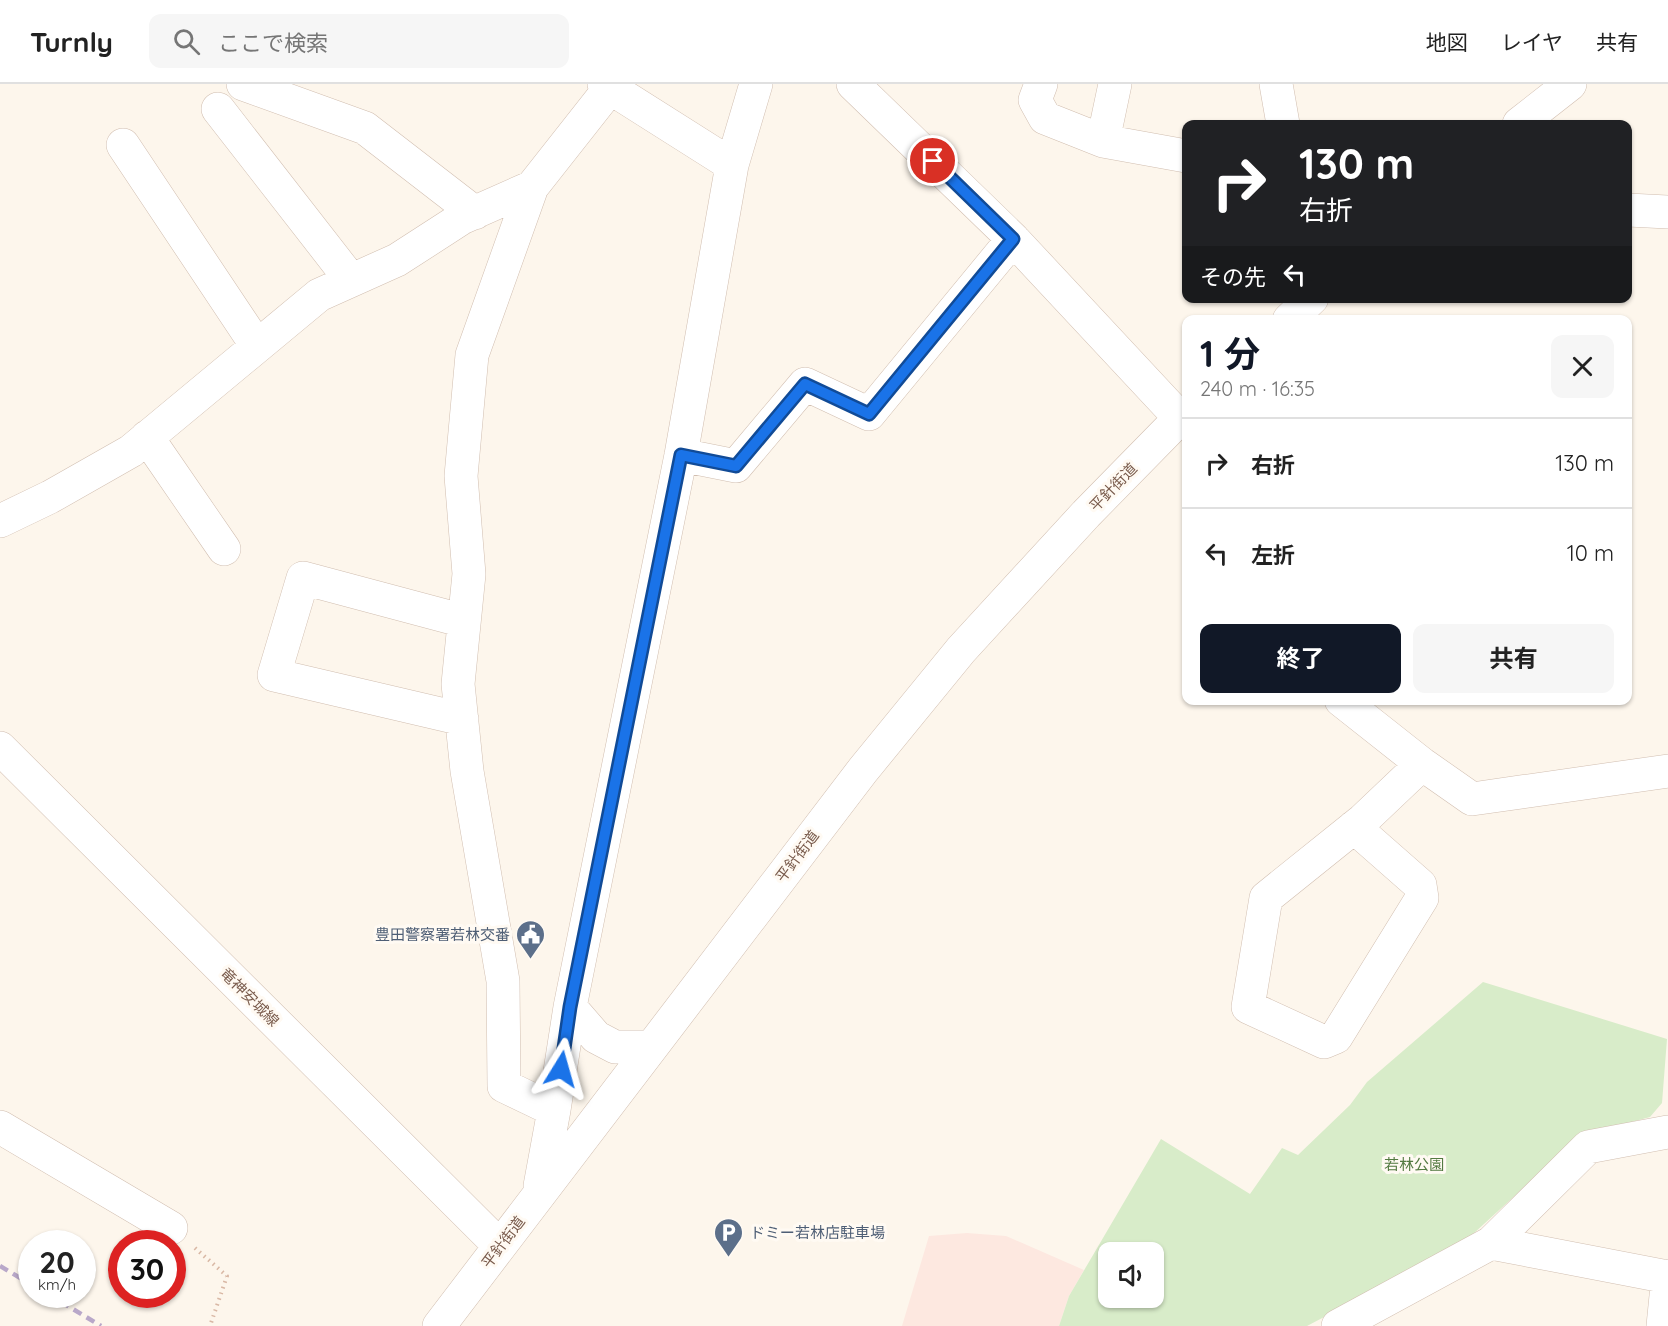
<!DOCTYPE html>
<html lang="ja">
<meta charset="utf-8">
<style>
body{margin:0;font-family:Quicksand,"Noto Sans JP",sans-serif;background:#f6f6f6;color:#222;height:100vh;display:flex;flex-direction:column;font-size:22px;white-space:nowrap}
*{box-sizing:border-box;margin:0}
p{font-size:20px;color:#767676}
.icon{flex:none;width:33px;height:33px;fill:none;stroke:currentColor;stroke-width:2;stroke-linecap:round;stroke-linejoin:round}
.map{position:relative;flex:1;overflow:hidden}
.details{position:absolute;left:1182px;top:231px;width:450px;height:390px;display:flex;flex-direction:column;background:#fff;border-radius:12px;box-shadow:0 2px 4px #0004}
.details>*{flex:none}
.top-card{position:absolute;left:1182px;top:36px;width:450px;height:183px;border-radius:12px;box-shadow:0 2px 4px #0004;background:#202124;color:#fff;overflow:hidden}
.controls{position:absolute;left:1098px;top:1158px;display:grid;gap:12px}
.controls a{display:grid;place-items:center;width:66px;height:66px;border-radius:12px;background:#fff;box-shadow:0 2px 4px #0004;font-size:30px}
.speed{position:absolute;left:18px;top:1146px;display:flex;gap:12px;font-size:30px;font-weight:700;text-align:center}
.speed>*{display:grid;place-content:center;width:78px;height:78px;border-radius:50%;background:#fff;box-shadow:0 2px 4px #0004;line-height:1}
.speed small{font-size:15px;font-weight:400}
.speed .limit{border:9px solid #d22;background:#fff;color:#111}
.pin{position:absolute;display:grid;place-items:center;width:51px;height:51px;color:#fff;margin:-26px;border:3px solid #fff;border-radius:50%;box-shadow:0 2px 6px #0007}
.me{position:absolute;width:66px;margin:-33px;rotate:8deg;stroke-linejoin:round;filter:drop-shadow(0 0 4px #0008)}
.turn{display:flex;align-items:center;gap:21px;height:126px;padding:0 18px;font-size:27px}
.turn .icon{width:78px;height:78px;stroke-width:2.5}
.turn b{display:block;font-size:42px;line-height:51px}
.then{display:flex;align-items:center;height:57px;padding:0 18px;background:#0003;gap:12px;font-size:22px}
.round{display:grid;place-items:center;flex:none;width:63px;height:63px;border-radius:12px;background:#f6f6f6}
.summary{display:flex;align-items:center;justify-content:space-between;height:102px;padding:0 18px}
h1{font-size:36px;font-weight:700;line-height:45px;color:#111827}
.button{display:flex;gap:12px;margin-top:auto;padding:12px 18px}
.button a{flex:1;height:69px;border-radius:12px;background:#111827;color:#fff;font-size:24px;font-weight:700;line-height:69px;text-align:center}
.button a+a{background:#f6f6f6;color:#222}
ul{padding:0;list-style:none}
li{display:flex;align-items:center;gap:18px;height:90px;padding:0 18px;border-top:2px solid #e0e0e0}
li div{flex:1}
li b{display:block;font-size:22px}
li em{font-style:normal}
header{display:flex;align-items:center;gap:36px;box-sizing:border-box;height:84px;padding:0 30px;background:#fff;border-bottom:2px solid #e0e0e0}
header strong{font-size:28px}
nav{display:flex;gap:33px;margin-inline-start:auto;font-size:21px}
.search{width:420px;height:54px;background:#f6f6f6;display:flex;align-items:center;gap:15px;box-sizing:border-box;padding:0 21px;border-radius:12px;color:#767676;font-size:22px}
.map>svg:first-child{display:block}
.commercial{fill:#fde8e0}
.green{fill:#d8ecc9;fill-rule:evenodd}
.lines{fill:none;stroke-linecap:round;stroke-linejoin:round}
.minor-casing{stroke:#d1beb0;stroke-width:34}
.path{stroke:#d9b8a5;stroke-width:4;stroke-dasharray:1.5 4.5;stroke-linecap:butt}
.minor{stroke:#fff;stroke-width:33}
.rail{stroke:#b9a8c9;stroke-width:4.5;stroke-dasharray:9 6;stroke-linecap:butt}
.route-casing{stroke:#114b97;stroke-width:15}
.route{stroke:#1a73e8;stroke-width:10}
.labels{text-anchor:middle;dominant-baseline:central;stroke-width:6;stroke-linejoin:round;paint-order:stroke}
.street-label{font-size:15px;fill:#7a5c4d;stroke:#fffaf3}
.service-label{font-size:15px;fill:#4e5e75;stroke:#fffaf3;text-anchor:end}
.park-label{font-size:15px;fill:#537a41;stroke:#fffaf3}
</style>
<header>
<strong>Turnly</strong>
<div class="search"><svg class="icon" aria-label="search" viewBox="0 0 24 24"><circle cx="10" cy="10" r="6"/><path d="M15 15l6 6"/></svg>ここで検索</div>
<nav><a>地図</a><a>レイヤ</a><a>共有</a></nav>
</header>
<div class="map">
<svg width="1668" height="1242" viewBox="0 0 1668 1242">
<rect width="100%" height="100%" fill="#fdf6ec"/>
<!-- commercial -->
<path class="commercial" d="M967 1149 1006 1152 1084 1186 1069 1212 1059 1242H902L929 1152Z"/>
<!-- green -->
<path class="green" d="M1483 898 1667 955 1662 1019 1650 1033 1580 1052 1461 1161 1307 1242H1059L1069 1212 1161 1055 1250 1110 1282 1064 1298 1071 1350 1021 1367 998ZM1108 1168H1154V1214H1108Z"/>
<g class="lines">
<defs>
<path id="minor" d="M243 0 365 44 475 129
M604 0 732 81
M853 0 1013 155 1180 334
M1041 0 1035 16 1045 34 1103 57 1186 72
M1276 0 1283 40
M218 25 351 196
M1519 40 1570 0
M1103 57 1115 0
M123 61 257 262
M1628 126 1668 128
M1289 236 1312 214
M147 353 224 465
M681 371 736 382 805 300 869 330 1013 155
M0 437 50 413 131 367 319 211 397 176 462 134 532 103
M1341 616 1422 680 1472 715 1668 687
M462 635 274 591 303 494 464 537
M0 664 500 1162
M1354 743 1420 801 1422 814 1336 953 1324 958 1248 923 1266 814 1363 736 1422 680
M570 923 596 953 615 963H650
M554 1026 504 1002 503 897 467 687 458 600 469 490 461 392 472 271 532 103 610 4
M0 1043 171 1144
M540 1102 554 1026 570 923 681 371 732 81 756 0
M1491 1159 1668 1193
M439 1242 863 686 961 566 1086 430 1186 328
M1338 1242 1491 1159 1588 1063 1668 1048
M1663 1242 1668 1192"/>
</defs>
<!-- minor casing -->
<use href="#minor" class="minor-casing"/>
<!-- path -->
<path class="path" d="M195 1164 227 1192 210 1242"/>
<!-- minor -->
<use href="#minor" class="minor"/>
<!-- rail -->
<path class="rail" d="M0 1182 32 1201
M48 1210 101 1242"/>
</g>
<g class="lines">
<defs>
<path id="route" d="M561 985 570 923 681 371 736 382 805 300 869 330 1013 155 933 77"/>
</defs>
<!-- route casing -->
<use href="#route" class="route-casing"/>
<!-- route -->
<use href="#route" class="route"/>
</g>
<!-- icons -->
<defs>
<symbol id="civic-pin" viewBox="-11 -11 22 30"><path d="M0 17L-7.5 6A9.5 9.5 0 1 1 7.5 6Z" fill="#5c6f8a" stroke="#fffaf3"/><path d="M-.6-6.5H3V-4.5H.6V-3L4-1V1h2V6H-6V1h2V-1L-.6-3ZM-1.2 2.5V6h2.4V2.5Z" fill="#fff"/></symbol>
<symbol id="parking-pin" viewBox="-11 -11 22 30"><path d="M0 17L-7.5 6A9.5 9.5 0 1 1 7.5 6Z" fill="#5c6f8a" stroke="#fffaf3"/><path d="M-3.5-5.5H1a3.5 3.5 0 0 1 0 7H-1V5.5H-3.5ZM-1-3.4V-.6H.8a1.4 1.4 0 0 0 0-2.8Z" fill="#fff"/></symbol>
</defs>
<g fill-rule="evenodd">
<use href="#civic-pin" x="514" y="834" width="33" height="45"/>
<use href="#parking-pin" x="712" y="1132" width="33" height="45"/>
</g>
<g class="labels">
<!-- street labels -->
<g class="street-label">
<text transform="translate(1113 403) rotate(-46)">平針街道</text>
<text transform="translate(797 772) rotate(-53)">平針街道</text>
<text transform="translate(250 913) rotate(45)">竜神安城線</text>
<text transform="translate(503 1158) rotate(-53)">平針街道</text>
</g>
<!-- service labels -->
<g class="service-label">
<text x="510" y="850">豊田警察署若林交番</text>
<text x="750" y="1148" text-anchor="start">ドミー若林店駐車場</text>
</g>
<!-- park labels -->
<g class="park-label">
<text x="1414" y="1080">若林公園</text>
</g>
</g>
</svg>
<div class="controls">
<a><svg class="icon" aria-label="sound" viewBox="0 0 24 24"><path d="M4 9h4l5-4v14l-5-4H4zM17 9q2 3 0 6"/></svg></a>
</div>
<div class="speed"><div>20<small>km/h</small></div><div class="limit">30</div></div>
<div class="pin" style="left:933px;top:77px;background:#d93025"><svg class="icon" aria-label="arrive" viewBox="0 0 24 24"><path d="M6 21V4h12l-3 4 3 4H6"/></svg></div>
<svg class="me" style="left:561px;top:985px" viewBox="-20 -20 40 40"><path d="M0-17L14 15 0 8-14 15z" fill="#1a73e8" stroke="#fff" stroke-width="4"/></svg>
<div class="top-card">
<div class="turn"><svg class="icon" aria-label="right" viewBox="0 0 24 24"><path d="M7 20v-9h11M14 6l5 5-5 5"/></svg><div><b>130 m</b>右折</div></div>
<div class="then">その先<svg class="icon" aria-label="left" viewBox="0 0 24 24"><path d="M17 20v-9H6M10 6l-5 5 5 5"/></svg></div>
</div>
<section class="details">
<div class="summary"><div><h1>1 分</h1><p>240 m · 16:35</p></div><a class="round"><svg class="icon" aria-label="close" viewBox="0 0 24 24"><path d="M6 6l12 12M18 6L6 18"/></svg></a></div>
<ul>
<li><svg class="icon" aria-label="right" viewBox="0 0 24 24"><path d="M7 20v-9h11M14 6l5 5-5 5"/></svg><div><b>右折</b></div><em>130 m</em></li>
<li><svg class="icon" aria-label="left" viewBox="0 0 24 24"><path d="M17 20v-9H6M10 6l-5 5 5 5"/></svg><div><b>左折</b></div><em>10 m</em></li>
</ul>
<div class="button"><a>終了</a><a>共有</a></div>
</section>
</div>
